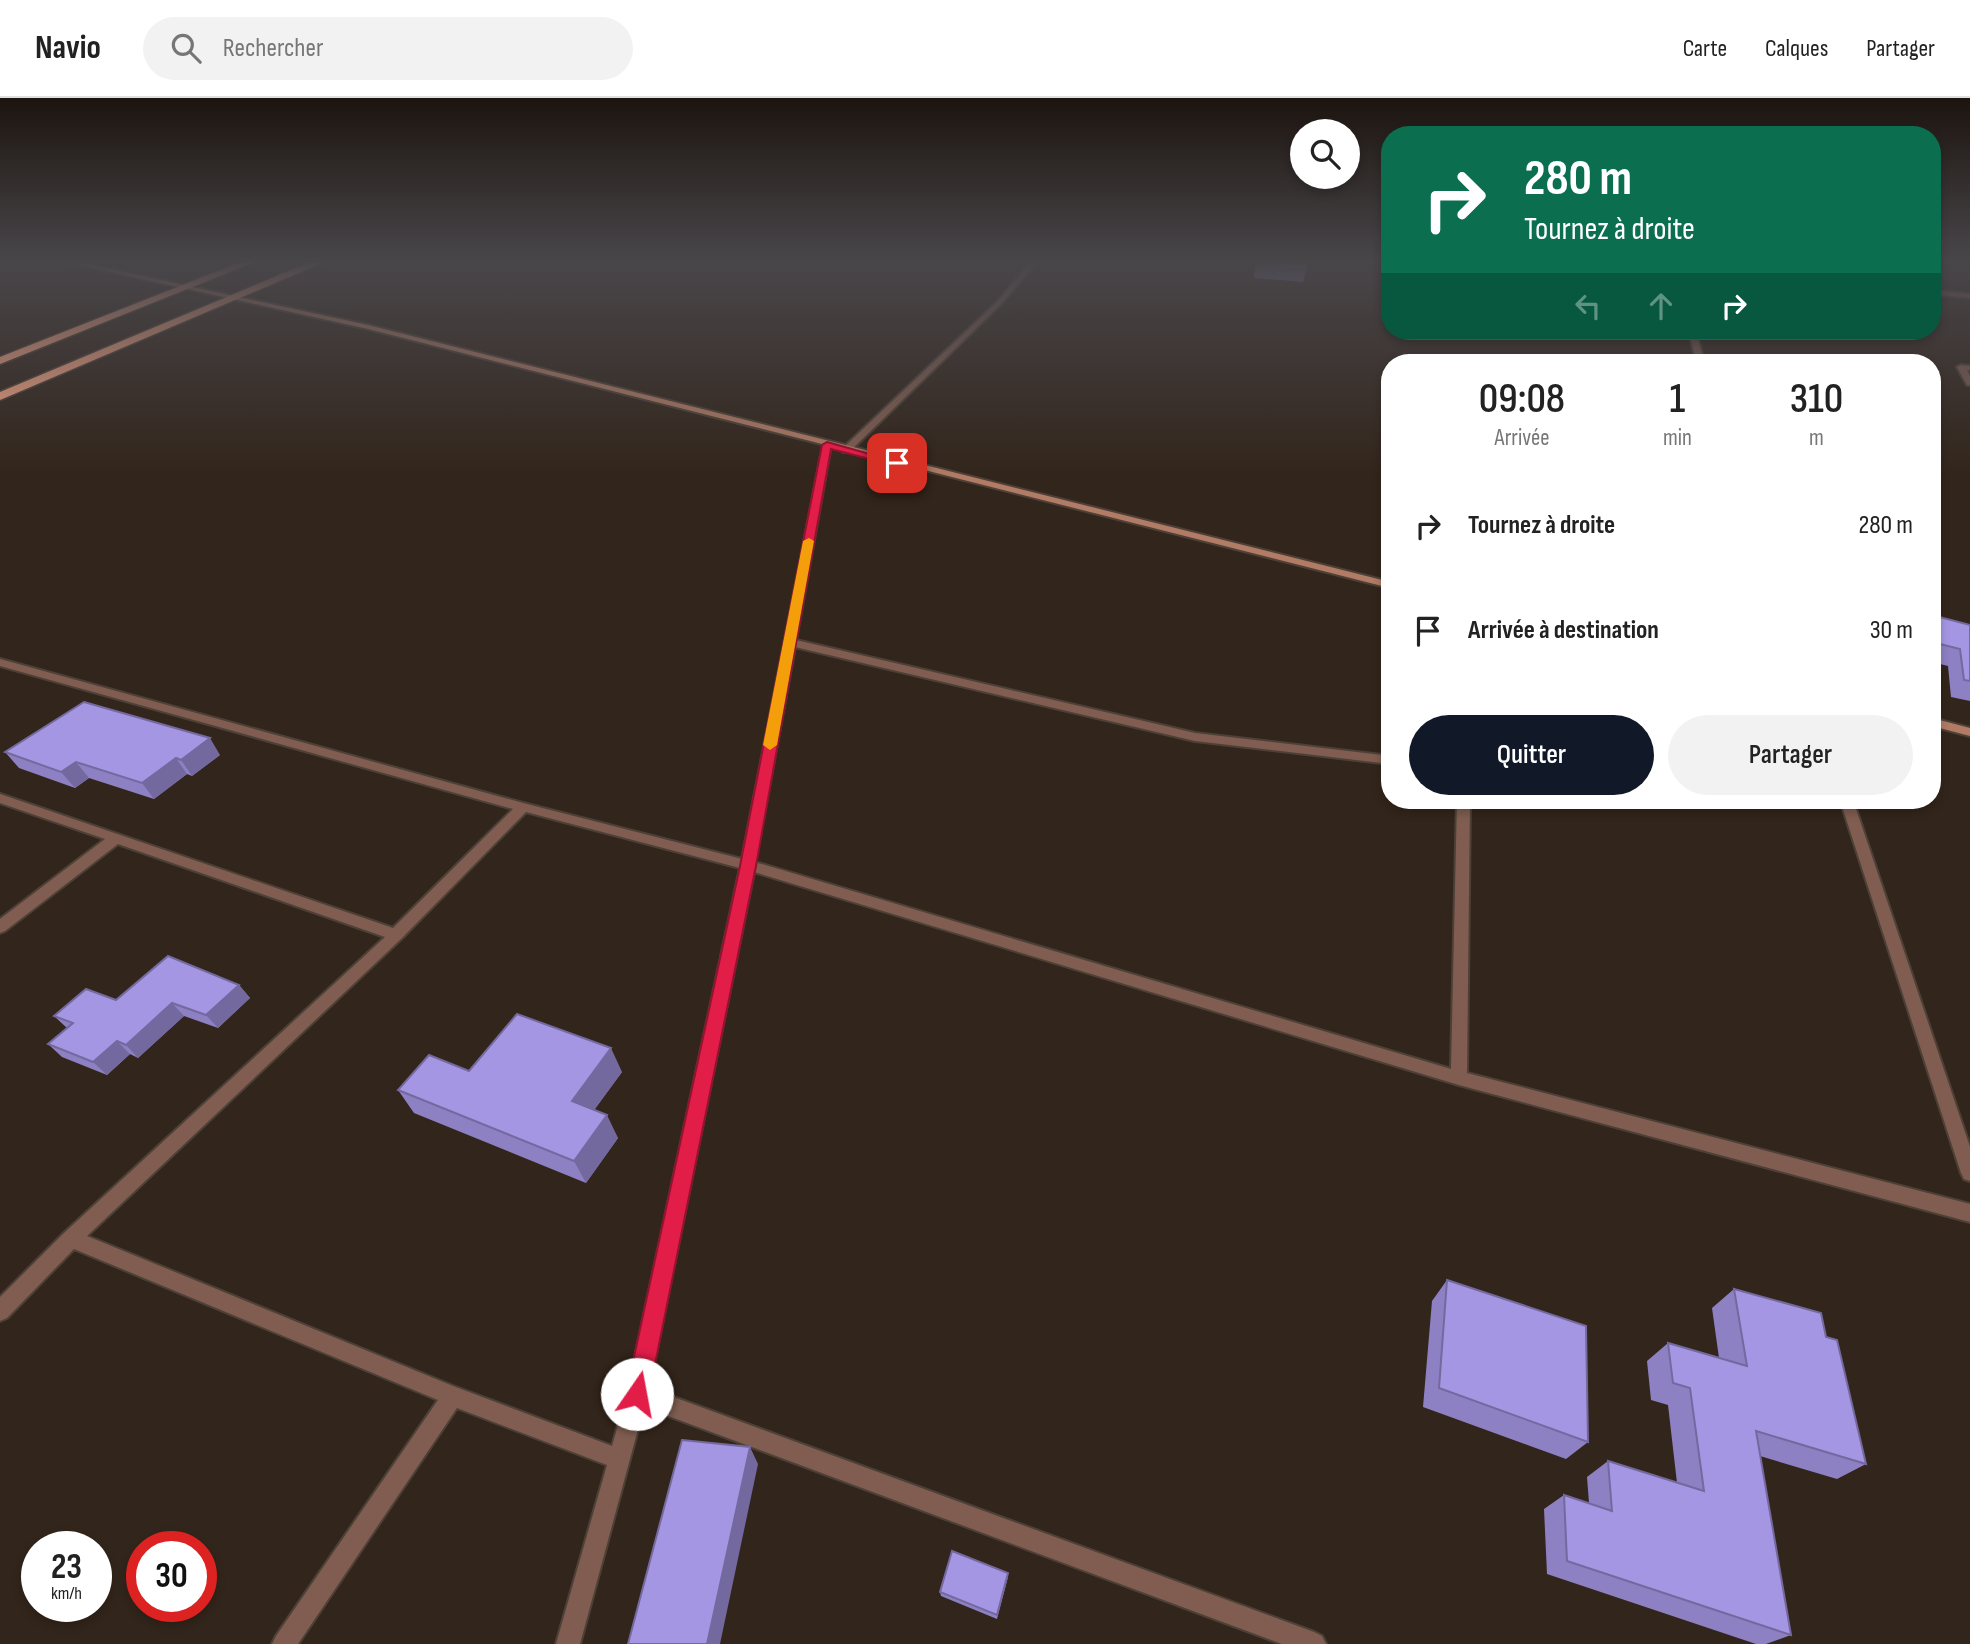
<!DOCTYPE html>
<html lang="fr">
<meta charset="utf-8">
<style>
body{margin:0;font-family:"Sofia Sans Condensed",sans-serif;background:#f2f2f2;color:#222;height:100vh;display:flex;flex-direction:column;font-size:26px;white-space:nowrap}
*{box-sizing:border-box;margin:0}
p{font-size:23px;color:#767676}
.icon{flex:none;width:38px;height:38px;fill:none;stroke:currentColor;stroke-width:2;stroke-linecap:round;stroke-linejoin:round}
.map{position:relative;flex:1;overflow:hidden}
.panel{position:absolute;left:1381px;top:256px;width:560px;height:455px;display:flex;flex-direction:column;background:#fff;border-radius:28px;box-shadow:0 4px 10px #0003}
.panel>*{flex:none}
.guide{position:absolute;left:1381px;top:28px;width:560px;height:214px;border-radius:28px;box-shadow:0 4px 10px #0003;background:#0b6e4f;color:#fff;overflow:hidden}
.controls{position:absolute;left:1290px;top:21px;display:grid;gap:14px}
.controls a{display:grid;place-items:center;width:70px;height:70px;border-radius:50%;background:#fff;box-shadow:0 4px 10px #0003;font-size:35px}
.speed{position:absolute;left:21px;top:1433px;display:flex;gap:14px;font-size:35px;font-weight:700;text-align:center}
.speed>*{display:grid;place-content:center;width:91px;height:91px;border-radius:50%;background:#fff;box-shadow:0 4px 10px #0003;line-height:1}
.speed small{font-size:18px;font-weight:400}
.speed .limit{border:10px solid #d22;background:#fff;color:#111}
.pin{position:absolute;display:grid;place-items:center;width:60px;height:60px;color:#fff;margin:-30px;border-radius:14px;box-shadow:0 4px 10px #0006}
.me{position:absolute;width:77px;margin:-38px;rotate:12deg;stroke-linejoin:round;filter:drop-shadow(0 0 5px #0008)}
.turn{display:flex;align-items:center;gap:24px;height:147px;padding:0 28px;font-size:32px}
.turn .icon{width:91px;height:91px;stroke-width:2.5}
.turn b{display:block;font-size:49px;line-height:60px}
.lanes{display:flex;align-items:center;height:66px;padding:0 28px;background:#0003;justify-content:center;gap:35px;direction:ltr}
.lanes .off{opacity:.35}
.eta{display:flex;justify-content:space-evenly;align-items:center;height:119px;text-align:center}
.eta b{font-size:42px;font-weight:600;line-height:49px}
.primary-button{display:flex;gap:14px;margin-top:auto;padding:14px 28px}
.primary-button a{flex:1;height:80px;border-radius:42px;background:#111827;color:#fff;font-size:28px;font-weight:600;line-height:80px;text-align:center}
.primary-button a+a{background:#f2f2f2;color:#222}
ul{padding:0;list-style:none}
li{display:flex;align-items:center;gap:21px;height:105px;padding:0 28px}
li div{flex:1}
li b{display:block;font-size:26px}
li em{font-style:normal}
header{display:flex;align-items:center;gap:42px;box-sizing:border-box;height:98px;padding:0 35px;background:#fff;border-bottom:2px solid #e0e0e0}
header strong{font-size:33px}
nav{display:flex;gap:38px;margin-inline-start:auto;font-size:24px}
.search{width:490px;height:63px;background:#f2f2f2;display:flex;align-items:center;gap:18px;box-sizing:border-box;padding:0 24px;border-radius:38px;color:#767676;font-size:26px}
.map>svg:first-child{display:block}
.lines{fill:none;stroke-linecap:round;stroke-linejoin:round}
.street-casing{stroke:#4d4137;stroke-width:4}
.secondary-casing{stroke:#4d4137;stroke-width:4}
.highway-casing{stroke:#4d4137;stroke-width:3}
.street{fill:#805d50;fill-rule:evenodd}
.secondary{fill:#b17b65;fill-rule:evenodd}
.highway{fill:#faa684;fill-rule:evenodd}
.wall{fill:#8e81c3}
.shaded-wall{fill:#74699f}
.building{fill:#a596e3;stroke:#74699f;stroke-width:2}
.route{fill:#e11d48;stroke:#92132f;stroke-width:2}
.slow{fill:#f59e0b}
</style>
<header>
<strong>Navio</strong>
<div class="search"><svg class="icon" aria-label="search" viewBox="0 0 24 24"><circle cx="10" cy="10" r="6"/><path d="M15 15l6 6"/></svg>Rechercher</div>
<nav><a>Carte</a><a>Calques</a><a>Partager</a></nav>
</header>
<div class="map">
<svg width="1970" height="1546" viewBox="0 0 1970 1546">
<rect width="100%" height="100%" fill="#32251b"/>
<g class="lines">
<defs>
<path id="street" d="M1032 162H1039L1001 206 849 354H843V350L997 204Z
M1932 192 1970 196V200L1932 196Z
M1689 233H1696L1704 264H1696Z
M1961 267 1970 268V272H1967L1970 278V287H1967L1957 269Z
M827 344 831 347 796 542 1195 635 1390 658V666L1195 643 795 549 755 764 1451 971 1457 702H1470L1467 975 1970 1106V1124L1459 987 754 774 649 1290 1314 1534 1322 1538 1326 1546H1282L644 1309 580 1546H556L607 1367 457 1310 298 1546H272L276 1538 438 1302 74 1151 7 1220 0 1223V1199L64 1135 385 839 118 746 5 833 0 835V821L105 741 0 705V696L393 830 513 711 0 568V561L523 705 742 761 823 347ZM526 714 740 770 627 1296 612 1348 453 1288 87 1138 401 841Z
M1840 702H1853L1970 1049V1083L1964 1081 1961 1075Z"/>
<path id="secondary" d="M56 162H69L368 227 1390 484V490L368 231Z
M1932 620 1970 630V638L1932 628Z"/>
<path id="highway" d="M246 162H260L0 266V259Z
M315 162H329L0 302V294Z"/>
</defs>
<!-- street casing -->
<use href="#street" class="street-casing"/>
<!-- secondary casing -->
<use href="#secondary" class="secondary-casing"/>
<!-- highway casing -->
<use href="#highway" class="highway-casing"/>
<!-- street -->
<use href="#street" class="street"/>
<!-- secondary -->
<use href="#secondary" class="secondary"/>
<!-- highway -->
<use href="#highway" class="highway"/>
</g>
<!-- wall -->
<path class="wall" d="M1309 162 1303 184 1254 180 1256 167Z
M1932 517 1970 527V603L1951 599 1948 568 1932 564Z
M5 654 220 657 192 678 187 676 154 701 89 680 75 690 19 670Z
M239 887 250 900 218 930 184 918 138 960 130 956 107 977 62 959 48 946 67 930 54 918 116 902Z
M469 973 622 974 594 1012 618 1040 586 1085 414 1015 398 992Z
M1447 1182 1588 1344 1566 1361 1423 1309 1432 1203Z
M1734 1191 1826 1239 1866 1366 1837 1381 1760 1358 1791 1537 1766 1546H1756L1547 1476 1544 1411 1564 1397 1589 1405 1587 1379 1608 1363 1677 1385 1668 1307 1651 1302 1647 1263 1668 1245 1719 1260 1712 1210Z
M1008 1479 997 1521 941 1498 940 1494Z"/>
<!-- shaded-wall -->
<path class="shaded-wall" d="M210 640 220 657 192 678 181 662Z
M176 660 187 676 154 701 142 685Z
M76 664 89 680 75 690 61 674Z
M239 887 250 900 218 930 206 917Z
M172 905 184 918 138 960 126 947Z
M117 943 130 956 107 977 93 964Z
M611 950 622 974 584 1026 572 1003Z
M607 1017 618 1040 586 1085 574 1063Z
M750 1349 758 1366 720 1546H707Z"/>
<!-- building -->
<path class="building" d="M1258 162H1308L1306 172 1256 167Z
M1932 517 1970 527V583L1964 582 1960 551 1932 544Z
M84 604 210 640 181 662 176 660 142 685 76 664 61 674 5 654Z
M168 858 239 887 206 917 172 905 126 947 117 943 93 964 48 946 73 925 54 918 86 891 116 902Z
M517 916 611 950 572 1003 607 1017 574 1063 398 992 429 957 469 973Z
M1447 1182 1586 1228 1588 1344 1439 1290Z
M1734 1191 1821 1215 1826 1239 1837 1242 1866 1366 1756 1333 1791 1537 1567 1463 1564 1397 1612 1413 1608 1363 1704 1393 1690 1290 1673 1285 1668 1245 1747 1268Z
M682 1342 750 1349 707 1546H628Z
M952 1453 1008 1475 997 1517 940 1494Z"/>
<!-- sky -->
<linearGradient id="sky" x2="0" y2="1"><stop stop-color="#1c140f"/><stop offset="0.43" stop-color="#49464a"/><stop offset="1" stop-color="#49464a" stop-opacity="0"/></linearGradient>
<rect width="1970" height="379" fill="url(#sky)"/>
<!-- route -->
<path class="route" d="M827 344 902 365 897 368 831 351 756 768 649 1296 646 1304 637 1307 629 1304 626 1296 740 768 822 347Z"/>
<!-- slow -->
<path class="slow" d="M809 440 814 443 777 647 770 652 763 647 803 443Z"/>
</svg>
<div class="controls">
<a><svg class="icon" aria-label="search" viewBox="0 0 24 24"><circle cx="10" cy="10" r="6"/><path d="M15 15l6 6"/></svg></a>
</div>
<div class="speed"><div>23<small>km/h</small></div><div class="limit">30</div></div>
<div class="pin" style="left:897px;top:365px;background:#d93025"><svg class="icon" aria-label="arrive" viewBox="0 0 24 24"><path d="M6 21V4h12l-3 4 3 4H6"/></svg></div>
<svg class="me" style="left:637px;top:1296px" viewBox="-20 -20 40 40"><circle r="19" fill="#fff"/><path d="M0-13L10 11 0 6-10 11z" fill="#e11d48"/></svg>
<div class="guide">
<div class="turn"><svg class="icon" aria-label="right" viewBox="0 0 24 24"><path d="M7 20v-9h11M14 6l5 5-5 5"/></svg><div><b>280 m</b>Tournez à droite</div></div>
<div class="lanes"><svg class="icon off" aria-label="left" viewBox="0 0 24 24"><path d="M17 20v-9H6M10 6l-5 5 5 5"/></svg><svg class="icon off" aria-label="ahead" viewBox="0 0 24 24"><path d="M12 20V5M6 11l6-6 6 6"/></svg><svg class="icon" aria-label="right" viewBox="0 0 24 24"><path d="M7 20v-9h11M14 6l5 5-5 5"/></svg></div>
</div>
<section class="panel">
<div class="eta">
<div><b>09:08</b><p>Arrivée</p></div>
<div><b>1</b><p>min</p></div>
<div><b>310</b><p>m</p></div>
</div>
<ul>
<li><svg class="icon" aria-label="right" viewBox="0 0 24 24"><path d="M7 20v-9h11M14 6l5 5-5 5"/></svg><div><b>Tournez à droite</b></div><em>280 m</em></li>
<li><svg class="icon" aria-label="arrive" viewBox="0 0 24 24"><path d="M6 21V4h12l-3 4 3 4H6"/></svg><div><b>Arrivée à destination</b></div><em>30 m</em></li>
</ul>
<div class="primary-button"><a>Quitter</a><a>Partager</a></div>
</section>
</div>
